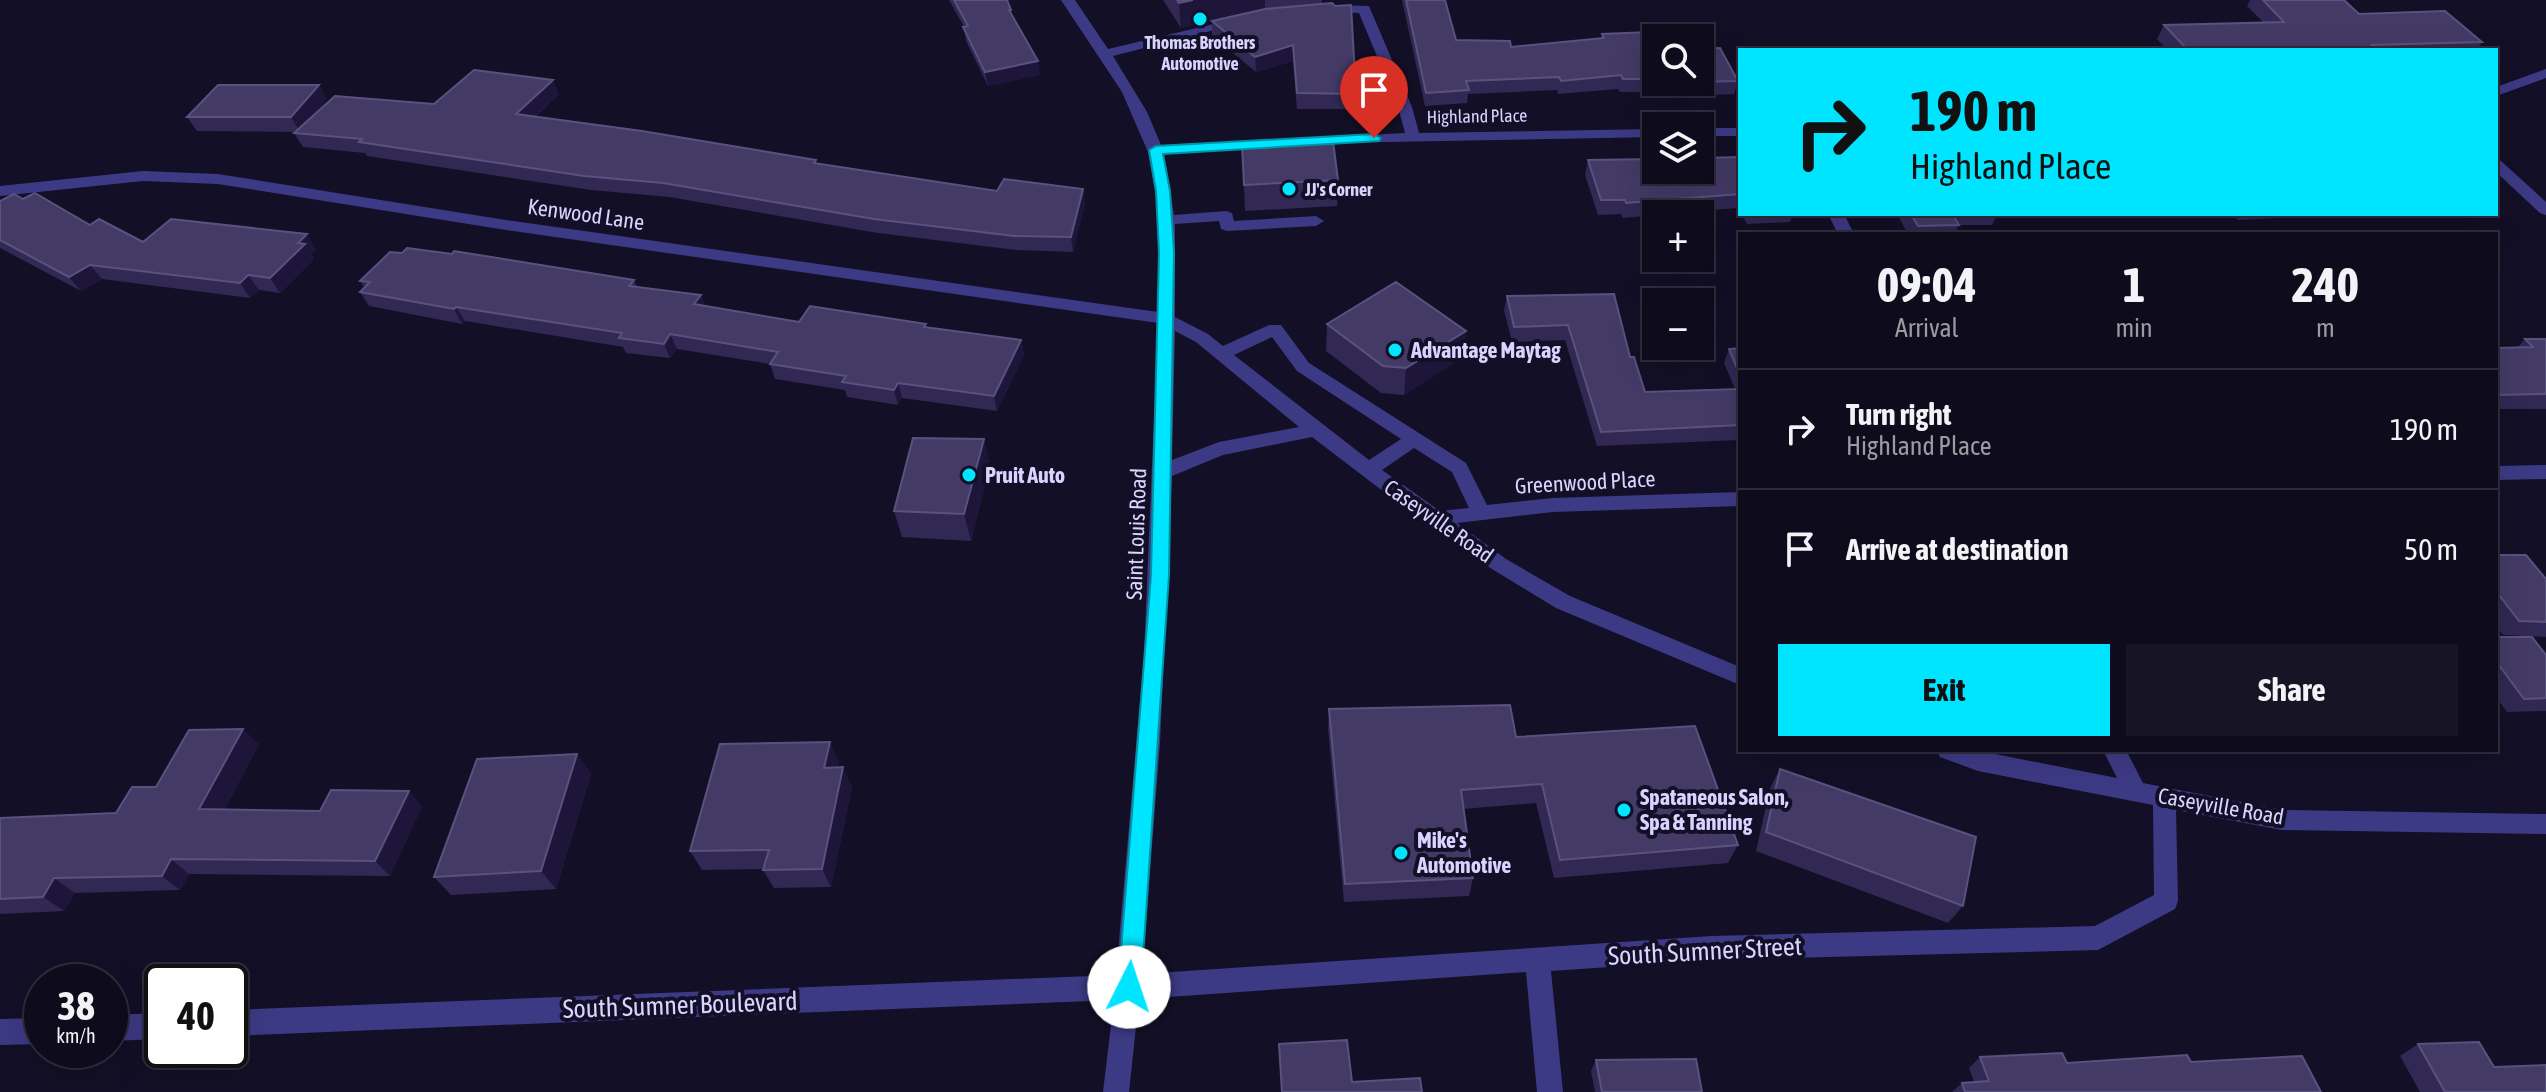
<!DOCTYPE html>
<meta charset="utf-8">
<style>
body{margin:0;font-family:"Asap Condensed",sans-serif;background:#171425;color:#f1f3f6;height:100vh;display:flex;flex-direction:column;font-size:30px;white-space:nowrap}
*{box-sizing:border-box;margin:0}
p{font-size:26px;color:#9b9ba3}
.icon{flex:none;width:44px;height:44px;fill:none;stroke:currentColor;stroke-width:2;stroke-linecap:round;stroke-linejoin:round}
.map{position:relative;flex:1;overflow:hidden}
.details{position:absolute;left:1738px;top:232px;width:760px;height:520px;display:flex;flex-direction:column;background:#0e0b1c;border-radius:0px;box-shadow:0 8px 32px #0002,0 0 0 2px #2e2b3b}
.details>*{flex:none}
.top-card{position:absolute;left:1738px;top:48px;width:760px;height:168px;border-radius:0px;box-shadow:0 8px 32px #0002,0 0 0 2px #2e2b3b;background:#00e5ff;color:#111;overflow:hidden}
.buttons{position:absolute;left:1642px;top:24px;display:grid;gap:16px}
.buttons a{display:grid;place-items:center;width:72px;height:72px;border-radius:0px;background:#0e0b1c;box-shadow:0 8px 32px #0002,0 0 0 2px #2e2b3b;font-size:40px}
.speed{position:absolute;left:24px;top:964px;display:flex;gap:16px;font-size:40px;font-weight:700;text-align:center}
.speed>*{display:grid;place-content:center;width:104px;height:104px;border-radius:50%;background:#0e0b1c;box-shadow:0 8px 32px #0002,0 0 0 2px #2e2b3b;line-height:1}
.speed small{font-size:20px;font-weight:400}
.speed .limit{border:4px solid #111;border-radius:12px;background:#fff;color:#111}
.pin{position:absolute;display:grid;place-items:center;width:68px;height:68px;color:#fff;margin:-82px -34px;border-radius:50% 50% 50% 0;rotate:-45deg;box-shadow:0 0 8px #0007}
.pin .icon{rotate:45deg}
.me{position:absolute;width:88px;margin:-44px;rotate:4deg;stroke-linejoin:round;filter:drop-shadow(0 0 6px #0008)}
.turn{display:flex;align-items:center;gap:28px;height:168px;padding:0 40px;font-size:36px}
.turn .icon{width:104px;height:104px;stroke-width:2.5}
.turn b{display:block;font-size:56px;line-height:68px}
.eta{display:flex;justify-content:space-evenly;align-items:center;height:136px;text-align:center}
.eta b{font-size:48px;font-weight:700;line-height:56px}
.primary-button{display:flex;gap:16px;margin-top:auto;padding:16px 40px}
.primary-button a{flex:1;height:92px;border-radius:0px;background:#00e5ff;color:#111;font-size:32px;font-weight:700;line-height:92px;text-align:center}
.primary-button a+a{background:#171425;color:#f1f3f6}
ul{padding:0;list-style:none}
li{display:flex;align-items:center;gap:24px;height:120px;padding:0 40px;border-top:2px solid #2e2b3b}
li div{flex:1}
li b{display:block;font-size:30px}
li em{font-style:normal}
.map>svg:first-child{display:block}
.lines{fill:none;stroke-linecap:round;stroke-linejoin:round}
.minor{fill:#3d3a85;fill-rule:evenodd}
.wall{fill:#312854}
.shaded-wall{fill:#1d163a}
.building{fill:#433a66;stroke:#5a527e;stroke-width:2}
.route{fill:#00e5ff;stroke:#0095a6;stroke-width:2}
.poi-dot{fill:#00e5ff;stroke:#130f26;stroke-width:3}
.labels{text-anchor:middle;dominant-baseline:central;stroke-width:8;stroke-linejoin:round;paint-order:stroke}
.far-poi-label{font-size:18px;font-weight:bold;fill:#d9d4ff;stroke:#130f26}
.far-street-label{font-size:18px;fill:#d9d4ff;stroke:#130f26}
.street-label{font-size:22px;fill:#d9d4ff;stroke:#130f26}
.poi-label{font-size:22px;font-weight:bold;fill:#d9d4ff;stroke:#130f26;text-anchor:start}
.near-street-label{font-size:26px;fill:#d9d4ff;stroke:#130f26}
</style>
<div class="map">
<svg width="2546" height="1092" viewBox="0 0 2546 1092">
<rect width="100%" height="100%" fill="#130f26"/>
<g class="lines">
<!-- minor -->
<path class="minor" d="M1061 0H1075L1108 49 1239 18 1246 22 1113 56 1147 112 1161 145 1405 133 1398 107 1359 13 1321 12 1319 9 1326 5 1369 6 1412 107 1419 133 1656 129V137L1330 143 1164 154 1174 215 1226 211 1232 213 1234 221 1316 216 1324 221 1316 226 1227 231 1221 229 1219 221 1175 224V317L1208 334 1223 346 1269 325H1281L1309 363 1466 463 1487 505 1553 498 1740 492V506L1553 512 1457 523 1506 559 1570 596 1740 667V685L1556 608 1492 569 1426 524 1312 437 1223 455 1172 476 1160 743 1142 974 1712 936 2095 926 2154 895 2153 805 1978 771 1940 757 1937 750H1975L2117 778 2103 750H2126L2143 783 2282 810 2546 814V834L2282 830 2176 810 2178 901 2175 909 2098 950 1712 960 1551 971 1563 1092H1537L1526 972 1139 999 1129 1092H1103L1114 1000 230 1036V1010L1116 975 1144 655 1158 323 506 230 218 184 143 181 0 196V186L143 171 218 174 506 220 1158 312V209L1148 152 1122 92ZM1175 331 1196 342 1299 427 1219 442 1172 460ZM1272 337 1297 371 1401 439 1369 460 1234 355ZM1414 448 1452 472 1469 508 1440 511 1382 470Z
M2546 69V78L2496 96V87Z
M1700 128H1740V136H1700Z
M2496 159 2501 161 2546 202V215L2540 213 2496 172Z
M1828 214H1844L1854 234H1838Z
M2546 465V479L2496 480V466Z
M162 1013V1039L110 1041V1015Z
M42 1018V1044L0 1045V1019Z"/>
</g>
<!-- wall -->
<path class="wall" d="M949 0H1007L1012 16 1040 75 988 86 966 41 964 27Z
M1163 0H1322V4L1356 94V109H1297L1293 61 1256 72 1212 36V21L1181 28Z
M1402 0H1445L1456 40 1511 47 1601 39 1602 34 1656 44V82L1738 81 1734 94 1690 96 1689 92H1620L1618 89 1558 94 1557 90 1468 94 1467 103 1425 106Z
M2250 0H2344L2359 14 2482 42 2477 50H2167L2157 39 2164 25 2263 22 2247 6Z
M319 85 327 99 315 114 559 94 535 117 817 164 997 191 1083 189 1085 203 1073 252 1016 250 878 233 669 197 591 190 367 156 365 153 303 147 294 133 296 132 197 131 187 117Z
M1242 145 1338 180 1337 206 1245 211Z
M1740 157V210L1739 208 1656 214V215L1623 218 1621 214 1598 215 1585 175 1588 160Z
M23 199 90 225 143 242 316 249 311 254 314 259 280 293 259 290 250 298 102 279 81 291 0 248V201Z
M1742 214H1793L1790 222 1747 224Z
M1897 214H2009L2008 216 1996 217 1992 225H1959L1954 234H1908Z
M2231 214H2304L2301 217 2238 220Z
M634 280 637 287 705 306 799 322 927 327 1021 340 1024 355 997 411 902 398 898 405 847 397 845 390 775 379 770 364 677 349 670 358 626 353 623 347 465 321 462 324 369 306 360 292 364 287 360 281Z
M1614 294 1630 357 1645 392 1735 389 1724 363 1729 349 1740 348V440L1597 446 1565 340 1512 342 1504 310 1507 296Z
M1327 324 1466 331 1463 357 1404 395 1381 393 1326 351Z
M2525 339H2546V409H2496V348H2517Z
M990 465 971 541 902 537 894 511Z
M2496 555 2546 579V637L2503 635 2496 626Z
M2496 637 2546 655V711L2507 712 2496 697Z
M1329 709 1516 737 1738 845 1728 863 1554 878 1536 803 1463 809 1473 878 1469 896 1344 902 1328 729Z
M259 744 224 810 320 811 422 806 390 876 189 874 180 890 75 893 64 911 0 914V818L116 813 156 787Z
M577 754 591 774 556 889 451 895 434 877Z
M839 761 837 767 852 787 831 887 774 888 763 870V869L702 870 690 851Z
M1780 769 1963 906 1948 923 1756 851 1770 788Z
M2418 1044 2494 1067 2546 1092H2420L2400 1056Z
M1980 1057 2067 1063 2191 1062 2321 1092H1952L1962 1083 1974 1082 1969 1068Z
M1596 1060 1702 1092H1595L1591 1071Z"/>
<!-- shaded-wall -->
<path class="shaded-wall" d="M1193 0H1265V10L1181 28 1179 3Z
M1293 45V61L1256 72 1255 57Z
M1038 61 1040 75 988 86 985 72Z
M553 80 559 94 522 128 516 114Z
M319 85 327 99 300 132 291 117Z
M1083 189 1085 203 1073 252 1071 237Z
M307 234 316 249 311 254 314 259 280 293 270 278 298 243Z
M90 265 102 279 81 291 69 277Z
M248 275 259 290 250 298 240 283Z
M701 295 707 309 694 304Z
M456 307 465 321 462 324 454 309Z
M1466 331 1463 357 1404 395 1406 368Z
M670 334 677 349 670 358 664 344Z
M1021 340 1024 355 997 411 994 396Z
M898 383 902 398 898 405 894 390Z
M984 439 990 465 971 541 964 514Z
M243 729 259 744 216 824 199 809Z
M830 742 839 761 833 787 824 768Z
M577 754 591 774 556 889 541 871Z
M843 767 852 787 831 887 822 869Z
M409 791 422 806 390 876 375 861Z
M171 859 189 874 180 890 162 876Z
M54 878 75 893 64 911 43 897Z"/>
<!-- building -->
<path class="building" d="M954 0H1007L1011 10H1009L1038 61 985 72 963 27 968 26Z
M1177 0H1193L1179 3Z
M1406 0H1445L1456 40 1510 41 1511 47 1604 38 1602 34 1651 32 1656 44V79H1623L1621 75 1561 81 1559 77 1466 81 1469 90 1426 93Z
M2263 0H2344L2359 14 2445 11 2482 42 2372 45 2377 50H2188L2164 25 2284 22Z
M1332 3 1335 6 1351 5 1356 94 1297 93 1293 45 1255 57 1212 21 1265 9Z
M1720 48 1738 81 1694 82H1700V49Z
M474 70 553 80 516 114 642 131 816 160 814 163 997 191 1004 179 1083 189 1071 237 1014 236 874 219 663 183 584 176 359 142 362 139 294 133 335 96 434 104Z
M218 85H319L291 117H187Z
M1333 141 1338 180 1244 185 1242 145Z
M1740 157V194L1626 203 1625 200H1601L1588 160 1656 159V170H1700V158Z
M35 193 90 225 99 219 143 242 171 219 307 234 298 243 305 244 270 278 248 275 240 283 90 265 69 277 0 240V201L14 194 23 199Z
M1911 214H1952L1959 225 1918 226Z
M407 248 452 254 454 251 634 280 629 286 701 295 694 304 799 322 810 306 926 324 924 327 1021 340 994 396 898 383 894 390 842 382 846 376 770 364 778 352 670 334 664 344 619 338 622 333 456 307 454 309 360 292 370 282 360 281 390 252 402 253Z
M1396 282 1466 331 1406 368 1383 366 1327 324Z
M1614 294 1630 357H1634L1645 392 1740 389V425L1601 432 1568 325 1514 327 1507 296Z
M2525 339H2546V394L2496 395V348L2533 347Z
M1740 348V375L1729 349Z
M913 438 984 439 964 514 894 511Z
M2496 555H2526L2546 579V622L2519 621 2496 591Z
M2496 637H2532L2546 655V698L2524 699 2496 661Z
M1510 705 1516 737 1695 726 1738 845 1560 860 1542 784 1461 790 1473 878 1345 884 1329 709Z
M243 729 199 809 320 811 331 790 409 791 375 861 171 859 162 876 54 878 43 897 0 899V818L116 813 132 787H156L189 730Z
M830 742 824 768 843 767 822 869 763 870 769 850 690 851 720 744Z
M577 754 541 871 434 877 477 759Z
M1780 769 1976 837 1963 906 1766 832Z
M1347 1040 1352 1082 1420 1078 1422 1092H1282L1279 1044Z
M2479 1042 2494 1067 2546 1065V1092H2445L2418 1044Z
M2062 1053 2067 1063 2187 1055 2191 1062 2302 1056 2321 1092H1965L1962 1083 1989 1081 1980 1057Z
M1696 1059 1702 1092H1602L1596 1060Z"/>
<!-- route -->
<path class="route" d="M1374 134 1381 138 1379 141 1163 154 1170 191 1174 253 1169 575 1141 987 1137 995 1129 998 1121 995 1118 987 1151 575 1159 253 1156 191 1149 150 1156 146Z"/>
<!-- markers -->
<g class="poi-dot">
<circle cx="1200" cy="19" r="8"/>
<circle cx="1289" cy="189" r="8"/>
<circle cx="1395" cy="350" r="8"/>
<circle cx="969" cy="475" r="8"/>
<circle cx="1624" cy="810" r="8"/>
<circle cx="1401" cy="853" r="8"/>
</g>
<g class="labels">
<!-- far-poi labels -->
<g class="far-poi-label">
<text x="1200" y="42">Thomas Brothers<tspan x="1200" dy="21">Automotive</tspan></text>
<text x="1305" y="189" text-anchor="start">JJ's Corner</text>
</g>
<!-- far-street labels -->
<g class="far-street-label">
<text transform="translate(1477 116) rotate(-1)">Highland Place</text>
</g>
<!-- street labels -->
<g class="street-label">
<text transform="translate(586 214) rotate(8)">Kenwood Lane</text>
<text transform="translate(1585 482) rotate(-3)">Greenwood Place</text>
<text transform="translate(1439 521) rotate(35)">Caseyville Road</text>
<text transform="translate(1136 534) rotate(-88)">Saint Louis Road</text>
<text transform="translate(2221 806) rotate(10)">Caseyville Road</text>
</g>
<!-- poi labels -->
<g class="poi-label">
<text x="1411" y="350">Advantage Maytag</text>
<text x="985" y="475">Pruit Auto</text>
<text x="1640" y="797">Spataneous Salon,<tspan x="1640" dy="25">Spa &amp; Tanning</tspan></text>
<text x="1417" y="840">Mike's<tspan x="1417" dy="25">Automotive</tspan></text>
</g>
<!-- near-street labels -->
<g class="near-street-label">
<text transform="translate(1705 951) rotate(-3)">South Sumner Street</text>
<text transform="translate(680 1005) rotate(-2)">South Sumner Boulevard</text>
</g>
</g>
</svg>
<div class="buttons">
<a><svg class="icon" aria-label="search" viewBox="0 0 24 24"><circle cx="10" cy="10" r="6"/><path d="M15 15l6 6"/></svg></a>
<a><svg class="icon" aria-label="layers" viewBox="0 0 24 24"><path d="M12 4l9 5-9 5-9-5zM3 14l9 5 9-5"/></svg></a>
<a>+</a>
<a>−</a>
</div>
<div class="speed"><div>38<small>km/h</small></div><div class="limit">40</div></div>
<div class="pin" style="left:1374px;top:138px;background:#d93025"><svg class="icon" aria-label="arrive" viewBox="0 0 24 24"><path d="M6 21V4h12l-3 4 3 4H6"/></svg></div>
<svg class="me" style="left:1129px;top:987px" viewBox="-20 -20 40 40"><circle r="19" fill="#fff"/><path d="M0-13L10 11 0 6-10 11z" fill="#00e5ff"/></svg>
<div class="top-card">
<div class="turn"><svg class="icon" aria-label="right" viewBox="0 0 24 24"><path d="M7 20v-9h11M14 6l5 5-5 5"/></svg><div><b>190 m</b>Highland Place</div></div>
</div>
<section class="details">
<div class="eta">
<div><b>09:04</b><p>Arrival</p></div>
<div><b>1</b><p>min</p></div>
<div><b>240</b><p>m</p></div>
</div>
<ul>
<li><svg class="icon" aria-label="right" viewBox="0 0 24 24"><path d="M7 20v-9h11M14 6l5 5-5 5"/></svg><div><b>Turn right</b><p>Highland Place</p></div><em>190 m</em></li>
<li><svg class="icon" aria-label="arrive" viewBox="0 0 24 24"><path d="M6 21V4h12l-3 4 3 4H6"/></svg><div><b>Arrive at destination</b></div><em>50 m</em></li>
</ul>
<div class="primary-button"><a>Exit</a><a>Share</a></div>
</section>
</div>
